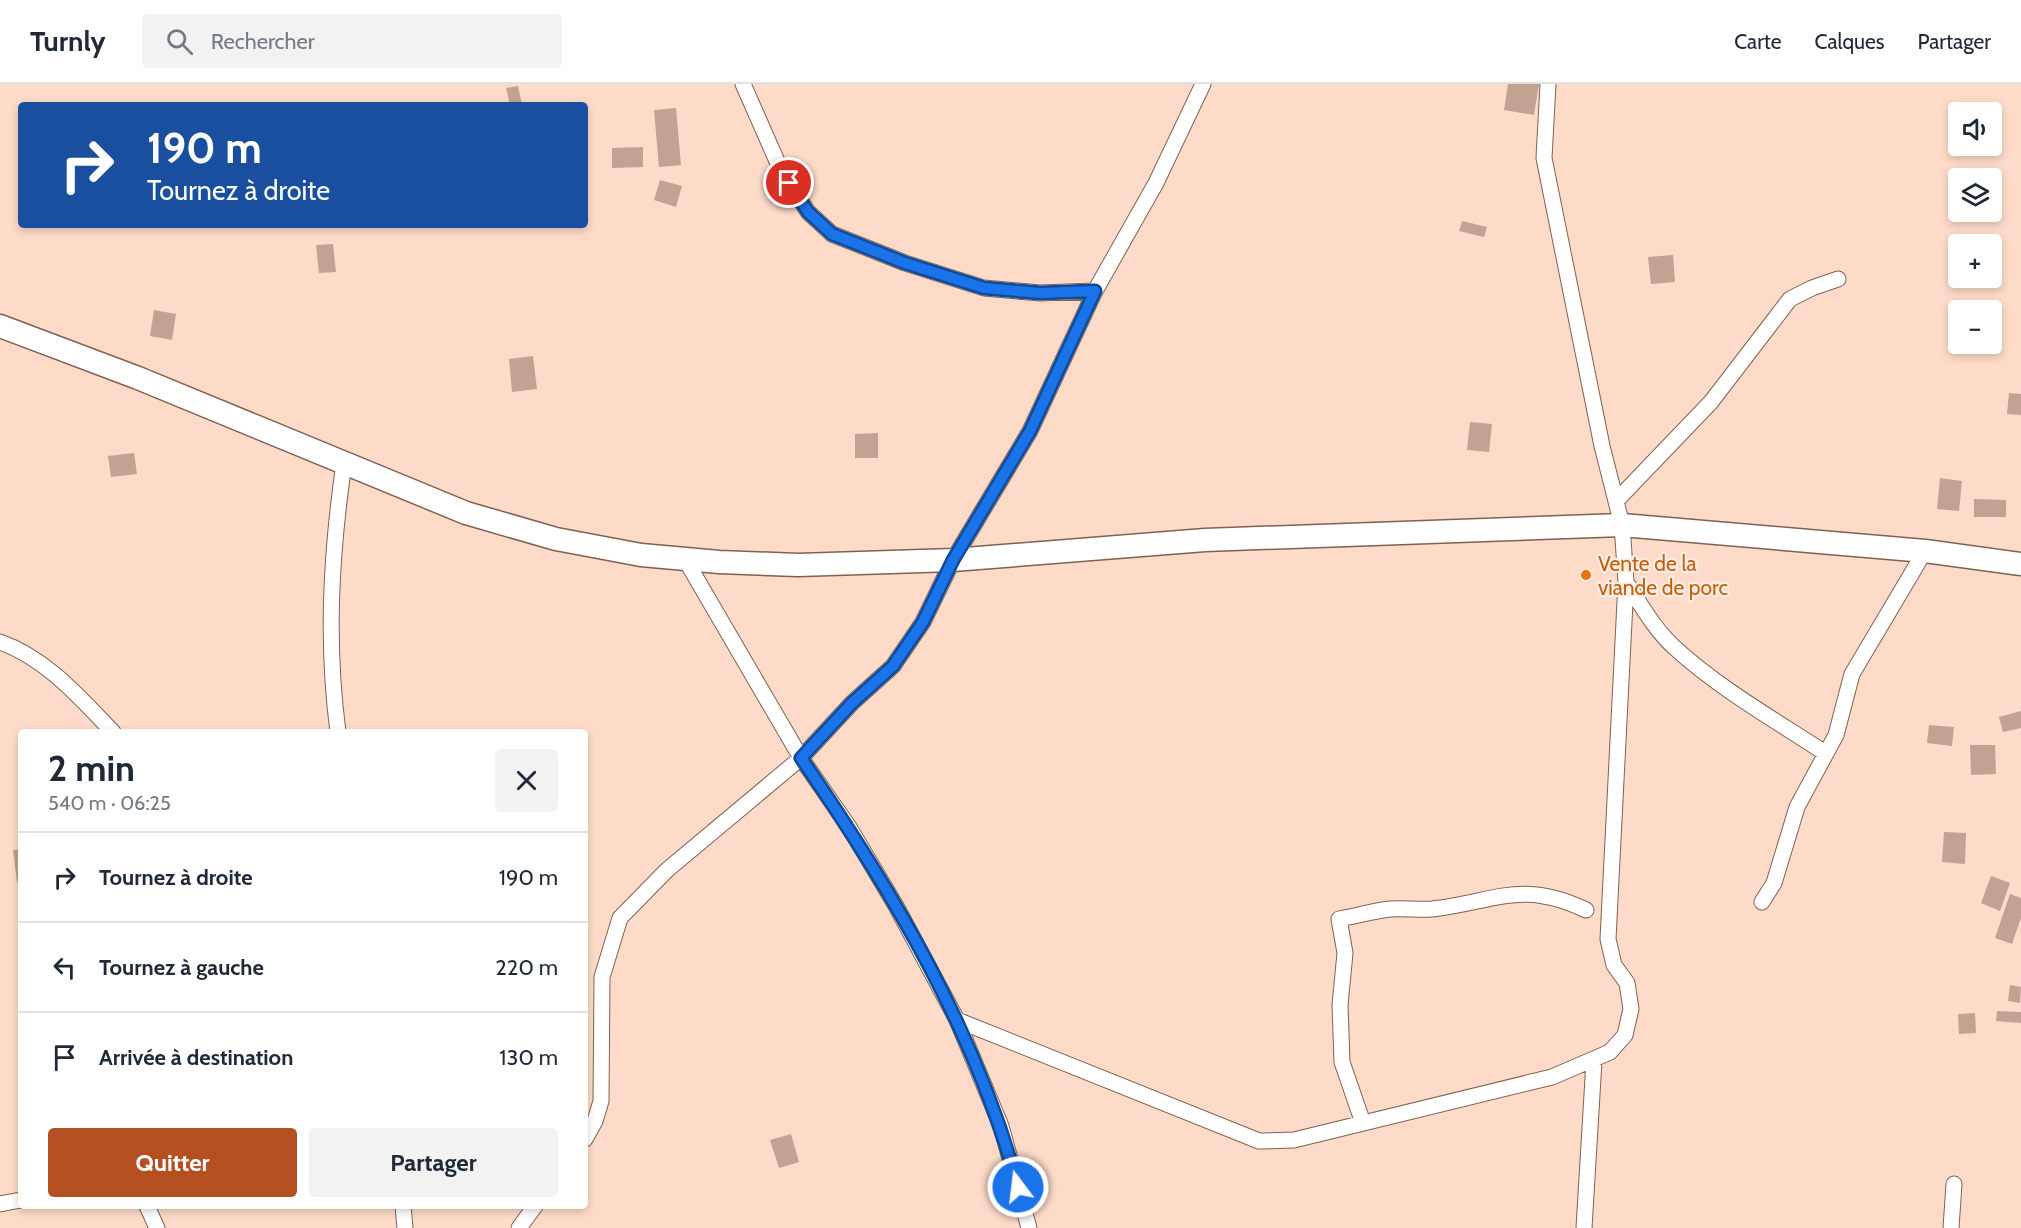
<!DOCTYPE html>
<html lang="fr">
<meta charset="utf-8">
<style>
body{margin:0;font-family:Cabin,sans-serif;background:#f2f2f3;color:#1f2937;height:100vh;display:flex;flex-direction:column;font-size:22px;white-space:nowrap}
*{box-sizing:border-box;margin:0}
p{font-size:20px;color:#747a83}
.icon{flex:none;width:33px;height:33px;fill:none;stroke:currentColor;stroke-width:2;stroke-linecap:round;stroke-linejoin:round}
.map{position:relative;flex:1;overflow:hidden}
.panel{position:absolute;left:18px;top:645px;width:570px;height:480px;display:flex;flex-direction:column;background:#fff;border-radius:6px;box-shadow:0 3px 9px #0003}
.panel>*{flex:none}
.hud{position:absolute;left:18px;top:18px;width:570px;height:126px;border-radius:6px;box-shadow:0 3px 9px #0003;background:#1a4fa0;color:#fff;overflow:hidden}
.buttons{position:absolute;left:1948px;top:18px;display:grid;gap:12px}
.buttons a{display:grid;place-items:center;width:54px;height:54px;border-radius:6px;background:#fff;box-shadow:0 3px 9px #0003;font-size:30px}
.pin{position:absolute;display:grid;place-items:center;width:51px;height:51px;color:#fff;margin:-26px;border:3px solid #fff;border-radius:50%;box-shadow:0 2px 6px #0007}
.me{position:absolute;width:66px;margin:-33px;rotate:345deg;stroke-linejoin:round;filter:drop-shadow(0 0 4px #0008)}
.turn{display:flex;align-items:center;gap:21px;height:126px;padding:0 30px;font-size:27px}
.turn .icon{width:78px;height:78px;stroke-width:2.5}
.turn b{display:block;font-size:42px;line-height:51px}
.round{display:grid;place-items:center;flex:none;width:63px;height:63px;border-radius:6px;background:#f2f2f3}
.headline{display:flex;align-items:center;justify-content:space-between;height:102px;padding:0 30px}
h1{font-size:36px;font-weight:700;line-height:45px}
.action{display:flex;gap:12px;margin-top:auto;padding:12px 30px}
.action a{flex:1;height:69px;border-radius:6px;background:#b44f21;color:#fff;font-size:24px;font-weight:700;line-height:69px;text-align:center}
.action a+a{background:#f2f2f3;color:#1f2937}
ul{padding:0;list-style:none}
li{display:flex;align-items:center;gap:18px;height:90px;padding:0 30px;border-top:2px solid #e0e1e3}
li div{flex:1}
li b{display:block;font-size:22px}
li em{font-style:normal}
header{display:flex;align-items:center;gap:36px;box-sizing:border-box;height:84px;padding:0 30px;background:#fff;border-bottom:2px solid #e0e1e3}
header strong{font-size:28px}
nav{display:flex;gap:33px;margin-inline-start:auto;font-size:21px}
.search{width:420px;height:54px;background:#f2f2f3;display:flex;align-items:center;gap:15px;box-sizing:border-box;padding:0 21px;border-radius:6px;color:#747a83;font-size:22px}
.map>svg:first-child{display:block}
.building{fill:#c2a290}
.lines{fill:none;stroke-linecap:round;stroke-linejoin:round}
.street-casing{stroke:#7f6151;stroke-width:17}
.secondary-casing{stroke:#7f6151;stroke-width:25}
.street{stroke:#fff;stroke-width:15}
.secondary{stroke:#fff;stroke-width:22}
.route-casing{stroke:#114b97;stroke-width:15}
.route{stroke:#1a73e8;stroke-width:10}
.food-dot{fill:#e8710a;stroke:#fbede6;stroke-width:2}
.labels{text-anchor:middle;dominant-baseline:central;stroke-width:4.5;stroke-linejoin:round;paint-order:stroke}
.food-label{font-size:21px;fill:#c56008;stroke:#fbede6;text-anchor:start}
</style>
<header>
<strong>Turnly</strong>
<div class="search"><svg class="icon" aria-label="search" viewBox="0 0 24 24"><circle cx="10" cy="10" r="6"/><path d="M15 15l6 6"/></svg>Rechercher</div>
<nav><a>Carte</a><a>Calques</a><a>Partager</a></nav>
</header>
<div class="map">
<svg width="2021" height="1144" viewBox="0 0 2021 1144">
<rect width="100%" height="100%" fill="#fedbc9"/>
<!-- building -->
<path class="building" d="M1508 0H1539L1534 31 1504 26Z
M518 2 522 21H510L506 4Z
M676 24 681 81 659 83 654 26Z
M643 63V83L612 84V64Z
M660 96 682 102 676 123 654 116Z
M1462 137 1487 143 1484 153 1459 147Z
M333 160 336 188 319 189 316 161Z
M1673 171 1675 198 1651 200 1648 173Z
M154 226 176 230 172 256 150 252Z
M533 272 537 305 512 308 509 275Z
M2009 309 2021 310V331L2007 330Z
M1470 338 1492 340 1489 368 1467 366Z
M878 349V374H855V350Z
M134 369 137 390 111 393 108 372Z
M1940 394 1962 397 1959 427 1937 425Z
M1974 415 2006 416V433H1974Z
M2021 627V644L2003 648 1999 633Z
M1929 641 1954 643 1952 662 1927 659Z
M1970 661H1995L1996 690 1971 691Z
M1944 748 1966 749 1965 780 1942 778Z
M21 765V798L17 799 13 766Z
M1991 792 2010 799 2000 827 1981 819Z
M2010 810 2021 814V834L2012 860 1995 854Z
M2010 901 2021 903 2020 919 2008 917Z
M1997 927 2021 928V939L1996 937Z
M1975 929 1976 949 1959 950 1958 930Z
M791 1050 799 1078 779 1084 770 1056Z"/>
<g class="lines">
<defs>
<path id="street" d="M743 0 780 84 808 128 832 150 905 179 984 204 1040 209 1095 207
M1617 416 1711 318 1790 215 1812 204 1838 195
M685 475 801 674 849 743 896 822 957 936 1001 1042 1029 1144
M1626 498C1641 521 1655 546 1675 564 1720 605 1775 636 1825 669
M0 558C46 574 80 614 113 648
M338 648C326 557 331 470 344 379
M1762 818 1774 799 1797 723 1836 651 1852 590 1925 467
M957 936 1259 1057 1294 1056 1552 993 1610 968 1625 951 1631 925 1627 899 1614 881 1608 855 1626 498 1622 441 1602 362 1544 74 1548 0
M1363 1039 1342 978 1340 921 1345 869 1339 835C1356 832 1373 827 1390 825 1404 824 1418 826 1432 825 1495 818 1521 795 1586 826
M585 1055 595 1037 601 1017 602 893 620 834 667 786 801 674 852 619 893 582 923 538 953 476 1030 347 1095 207 1156 99 1203 0
M0 1120 21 1116
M147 1122 157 1144
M403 1122 405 1144
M519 1144 535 1122
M1584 1144 1594 977
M1951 1144 1954 1100"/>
<path id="secondary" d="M0 242 138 294 466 429 556 455 641 471 719 478 798 481 953 476 1205 456 1622 441 1925 467 2021 480"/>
</defs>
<!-- street casing -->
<use href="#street" class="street-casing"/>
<!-- secondary casing -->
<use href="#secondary" class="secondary-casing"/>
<!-- street -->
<use href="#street" class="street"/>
<!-- secondary -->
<use href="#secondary" class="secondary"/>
</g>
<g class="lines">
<defs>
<path id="route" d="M789 99 808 128 832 150 905 179 984 204 1040 209 1095 207 1030 347 953 476 923 538 893 582 852 619 801 674C892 806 976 947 1018 1103"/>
</defs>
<!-- route casing -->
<use href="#route" class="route-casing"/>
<!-- route -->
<use href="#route" class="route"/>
</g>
<!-- markers -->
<circle class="food-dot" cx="1586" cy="491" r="6"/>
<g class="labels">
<!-- food labels -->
<g class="food-label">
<text x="1598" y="479">Vente de la<tspan x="1598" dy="24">viande de porc</tspan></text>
</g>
</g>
</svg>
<div class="buttons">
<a><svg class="icon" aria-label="sound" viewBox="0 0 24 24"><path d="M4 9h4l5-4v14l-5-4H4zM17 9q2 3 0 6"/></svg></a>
<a><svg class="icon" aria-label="layers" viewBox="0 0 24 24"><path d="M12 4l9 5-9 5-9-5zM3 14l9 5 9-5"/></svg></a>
<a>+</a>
<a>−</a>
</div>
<div class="pin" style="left:789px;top:99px;background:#d93025"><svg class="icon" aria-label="arrive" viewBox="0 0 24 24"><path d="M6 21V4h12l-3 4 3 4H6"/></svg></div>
<svg class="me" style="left:1018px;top:1103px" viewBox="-20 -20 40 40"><circle r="17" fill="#1a73e8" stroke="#fff" stroke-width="3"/><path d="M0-11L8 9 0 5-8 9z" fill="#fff"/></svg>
<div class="hud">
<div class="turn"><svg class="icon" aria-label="right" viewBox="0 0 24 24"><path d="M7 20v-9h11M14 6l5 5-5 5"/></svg><div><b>190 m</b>Tournez à droite</div></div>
</div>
<section class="panel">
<div class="headline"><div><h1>2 min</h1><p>540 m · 06:25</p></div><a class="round"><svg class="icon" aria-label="close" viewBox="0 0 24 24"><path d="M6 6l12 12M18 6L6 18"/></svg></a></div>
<ul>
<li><svg class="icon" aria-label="right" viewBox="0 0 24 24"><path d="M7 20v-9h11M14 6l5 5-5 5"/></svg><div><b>Tournez à droite</b></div><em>190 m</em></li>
<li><svg class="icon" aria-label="left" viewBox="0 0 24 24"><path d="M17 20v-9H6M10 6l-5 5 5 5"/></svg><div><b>Tournez à gauche</b></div><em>220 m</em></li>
<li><svg class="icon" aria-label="arrive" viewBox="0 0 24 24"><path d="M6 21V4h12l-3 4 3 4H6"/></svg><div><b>Arrivée à destination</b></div><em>130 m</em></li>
</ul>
<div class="action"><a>Quitter</a><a>Partager</a></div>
</section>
</div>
